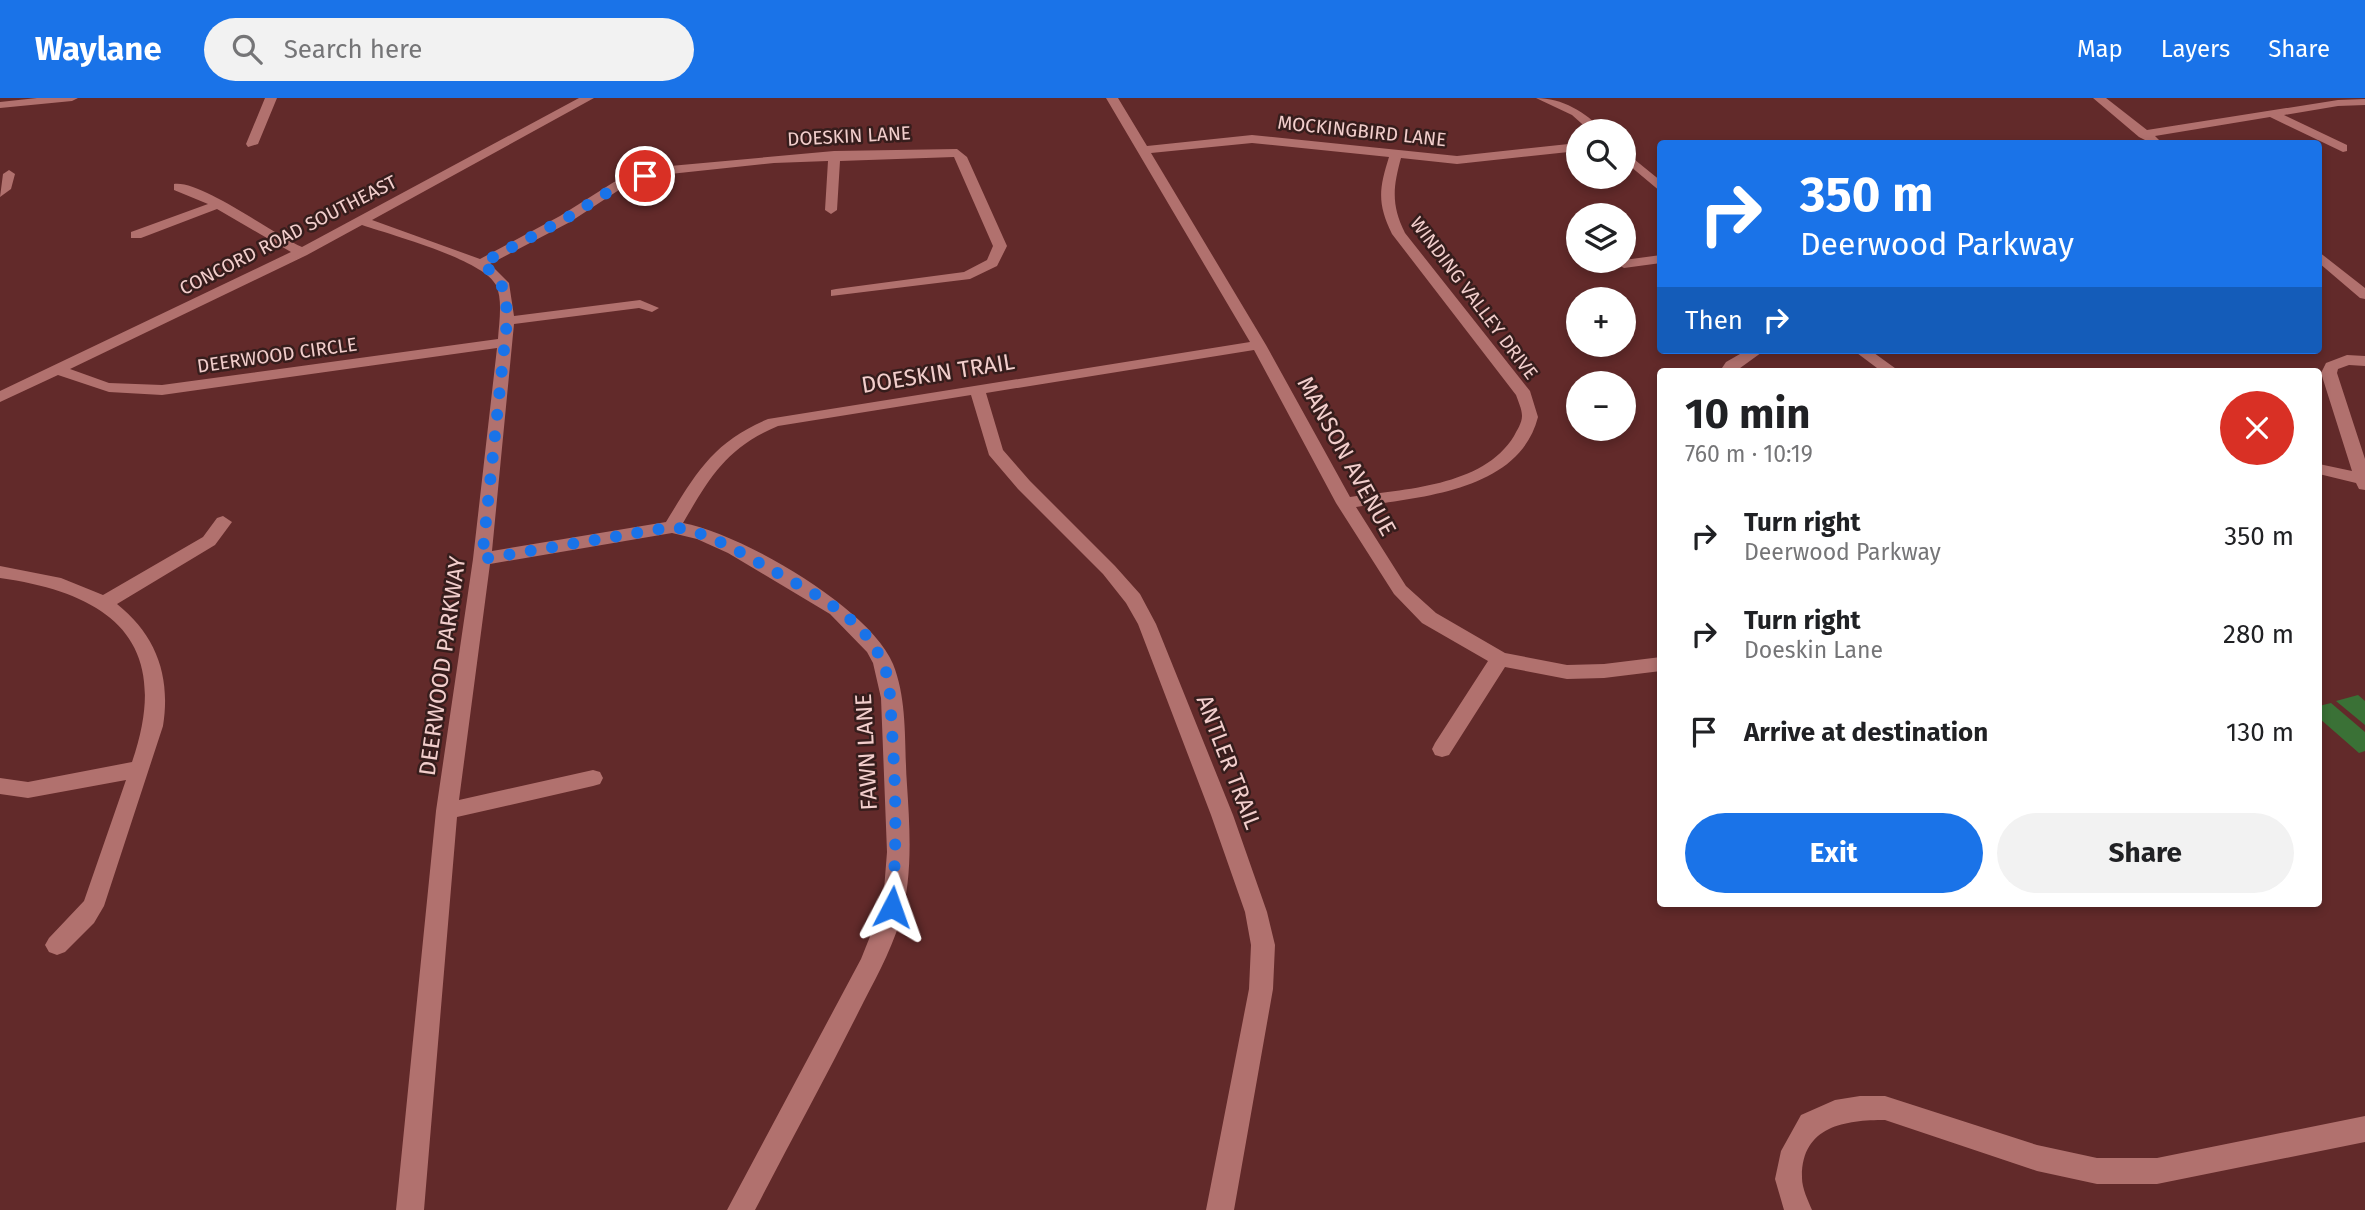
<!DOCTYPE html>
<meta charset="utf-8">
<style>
body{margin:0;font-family:"Fira Sans",sans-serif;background:#f2f2f2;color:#202124;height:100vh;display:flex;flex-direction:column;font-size:26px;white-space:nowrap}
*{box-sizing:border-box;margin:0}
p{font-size:23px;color:#757577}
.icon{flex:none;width:38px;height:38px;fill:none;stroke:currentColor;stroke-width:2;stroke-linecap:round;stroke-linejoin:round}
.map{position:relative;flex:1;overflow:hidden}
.drawer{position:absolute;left:1657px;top:270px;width:665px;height:539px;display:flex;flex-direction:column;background:#fff;border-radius:7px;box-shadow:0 4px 10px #0003}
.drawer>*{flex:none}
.guide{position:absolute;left:1657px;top:42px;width:665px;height:214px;border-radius:7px;box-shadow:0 4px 10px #0003;background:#1a73e8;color:#fff;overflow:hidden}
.fabs{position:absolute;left:1566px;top:21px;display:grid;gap:14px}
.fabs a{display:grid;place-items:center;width:70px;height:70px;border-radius:50%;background:#fff;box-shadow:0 4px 10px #0003;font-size:35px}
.pin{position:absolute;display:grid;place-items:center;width:60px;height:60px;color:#fff;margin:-30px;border:4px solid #fff;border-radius:50%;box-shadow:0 2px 7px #0007}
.me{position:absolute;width:77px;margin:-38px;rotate:4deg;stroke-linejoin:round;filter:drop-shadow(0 0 5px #0008)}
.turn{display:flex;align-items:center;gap:24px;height:147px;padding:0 28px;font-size:32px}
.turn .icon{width:91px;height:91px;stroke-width:2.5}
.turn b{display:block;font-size:49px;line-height:60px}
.then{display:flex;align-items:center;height:66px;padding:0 28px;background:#0003;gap:14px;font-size:26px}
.round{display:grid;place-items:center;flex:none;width:74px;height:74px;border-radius:37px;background:#f2f2f2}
.overview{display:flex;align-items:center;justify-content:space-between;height:119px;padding:0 28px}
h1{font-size:42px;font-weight:700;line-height:52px}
.action{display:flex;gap:14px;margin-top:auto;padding:14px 28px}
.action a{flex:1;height:80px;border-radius:42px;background:#1a73e8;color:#fff;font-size:28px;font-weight:700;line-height:80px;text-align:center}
.action a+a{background:#f2f2f2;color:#202124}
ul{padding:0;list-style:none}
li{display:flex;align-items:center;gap:21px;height:98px;padding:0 28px}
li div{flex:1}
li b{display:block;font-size:26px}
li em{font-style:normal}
header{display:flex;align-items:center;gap:42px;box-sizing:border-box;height:98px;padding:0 35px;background:#1a73e8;color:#fff}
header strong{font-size:33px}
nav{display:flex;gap:38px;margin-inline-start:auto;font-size:24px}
.search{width:490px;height:63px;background:#f2f2f2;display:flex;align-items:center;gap:18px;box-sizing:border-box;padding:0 24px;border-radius:38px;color:#757577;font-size:26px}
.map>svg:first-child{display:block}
.green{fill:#3a7136}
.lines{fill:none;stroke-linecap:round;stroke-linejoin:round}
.minor{fill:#b1716e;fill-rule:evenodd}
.route{stroke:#1a73e8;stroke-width:12;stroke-dasharray:0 21.6}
.labels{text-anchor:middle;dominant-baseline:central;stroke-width:5;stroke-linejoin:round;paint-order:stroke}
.far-street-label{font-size:19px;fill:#f2cecc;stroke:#361d1c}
.street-label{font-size:23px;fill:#f2cecc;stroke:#361d1c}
</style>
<header>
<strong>Waylane</strong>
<div class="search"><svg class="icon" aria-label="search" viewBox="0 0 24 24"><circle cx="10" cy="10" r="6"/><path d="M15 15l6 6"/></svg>Search here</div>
<nav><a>Map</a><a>Layers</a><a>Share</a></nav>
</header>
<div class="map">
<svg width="2365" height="1112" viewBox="0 0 2365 1112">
<rect width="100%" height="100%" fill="#622a2a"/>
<!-- green -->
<path class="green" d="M2358 597 2365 603V627L2336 603Z
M2331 605 2365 634V653L2359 655 2319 620V608Z"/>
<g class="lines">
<!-- minor -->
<path class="minor" d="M37 0H78L72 3 0 10V4Z
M265 0H277L258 46 248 49 246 46Z
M579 0H594L372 122 480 161 560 118 614 84 670 68 834 53 957 51 967 59 1007 148 997 168 970 181 831 198V192L836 191 964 174 987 162 993 148 954 59 840 63 837 112 831 116 825 112 828 63 774 65 670 76 649 81 622 90 570 124 490 166 509 185 514 218 640 202 659 210 652 214 639 210 514 226 492 453 666 424C696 375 713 344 768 321L1250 244 1106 0H1118L1147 48 1252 37 1457 58 1578 45V53L1457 66 1401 60C1393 89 1391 107 1405 135L1530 293 1538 319C1519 394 1418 399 1356 409L1406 488 1436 515 1505 555 1567 567 1604 566 1661 559V573L1604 580 1567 581 1505 569 1449 657 1442 659 1435 657 1432 651 1435 645 1488 563 1422 525 1394 496 1336 405 1254 252 986 295 1003 352 1030 383 1115 468 1140 496 1156 526 1233 717 1267 814 1275 847 1273 891 1234 1112H1206L1249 891 1251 847 1245 814 1211 717 1138 526 1126 505 1103 476 1018 391 989 357 971 297 778 328C726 350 710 379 683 425 742 436 870 510 893 566 908 603 904 648 907 687 910 732 913 780 900 823 890 856 873 885 858 915 825 981 789 1046 755 1112H727L861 861 877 821 884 792 887 754 881 600 873 565 867 554 830 516 728 455 697 441 672 435 490 466 459 702 593 672 600 674 603 680 600 686 593 688 457 719 424 1112H396L436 713 473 461 497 250 162 297 109 294 58 277 0 304V293L291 154 217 111 141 140H131V134L208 106 174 92V86C201 82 273 136 302 149ZM1252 45 1389 59C1379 91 1377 105 1392 136L1516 297C1518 303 1522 311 1522 318 1522 325 1517 332 1514 338 1483 389 1403 391 1350 399L1266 247 1151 55ZM362 127C391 137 482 161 496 187 503 202 499 225 498 241L162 287 109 285 70 271 307 157Z
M1536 0C1562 0 1586 14 1603 33H1590L1572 17Z
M2093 0H2106L2147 32 2338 2 2365 1V7L2338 8 2284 17 2347 47V53L2343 54 2270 19 2155 38 2159 42 2153 46 2139 39Z
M1624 53 1661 83V94L1624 63Z
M9 72 15 76 11 91 0 99 3 76Z
M2319 154 2365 190V201L2360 200 2319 165Z
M1661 157V165L1624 170 1617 166 1624 162Z
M1747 252H1765L1736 273H1720L1726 264Z
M1853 252H1870L1899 273H1881Z
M2347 257 2365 258V268L2349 267 2338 271 2337 275 2365 361V392L2359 391 2356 385 2319 376V366L2352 373 2321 275 2326 265Z
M223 418 232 424 215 447 117 506C156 537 171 578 163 628L104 808 94 825 65 854 57 857 49 854 45 847 49 840 84 803 126 682 28 700 0 696V680L28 684 132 664C173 545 113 496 0 480V468L61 480 103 497 203 439 217 420Z
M1860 998H1885L2037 1047 2097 1060H2157L2365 1018V1044L2157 1086H2097L2037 1073 1885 1022C1845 1022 1801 1028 1802 1080 1802 1090 1808 1103 1812 1112H1784L1775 1081 1781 1053 1801 1017 1835 1002Z"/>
</g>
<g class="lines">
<!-- route -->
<path class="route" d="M645 78 618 88 565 121 482 165C505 186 506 192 507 223L482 461 672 429C708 433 742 456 774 473 811 494 857 516 878 555 892 578 890 607 892 633 896 693 897 748 892 809"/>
</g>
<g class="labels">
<!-- far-street labels -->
<g class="far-street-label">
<text transform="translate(1362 33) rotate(6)">MOCKINGBIRD LANE</text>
<text transform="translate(849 38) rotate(-3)">DOESKIN LANE</text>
<text transform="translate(288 137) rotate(-27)">CONCORD ROAD SOUTHEAST</text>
<text transform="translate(1474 200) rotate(53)">WINDING VALLEY DRIVE</text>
<text transform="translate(277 257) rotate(-8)">DEERWOOD CIRCLE</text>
</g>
<!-- street labels -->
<g class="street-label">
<text transform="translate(938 275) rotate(-9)">DOESKIN TRAIL</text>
<text transform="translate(1347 358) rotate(61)">MANSON AVENUE</text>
<text transform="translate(442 568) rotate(-82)">DEERWOOD PARKWAY</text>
<text transform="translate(866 654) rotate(-93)">FAWN LANE</text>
<text transform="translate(1229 664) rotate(69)">ANTLER TRAIL</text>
</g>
</g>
</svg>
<div class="fabs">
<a><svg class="icon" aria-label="search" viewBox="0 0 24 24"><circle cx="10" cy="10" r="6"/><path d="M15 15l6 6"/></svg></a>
<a><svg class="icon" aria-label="layers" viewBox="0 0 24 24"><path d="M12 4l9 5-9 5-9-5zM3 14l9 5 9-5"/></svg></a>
<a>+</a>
<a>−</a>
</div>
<div class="pin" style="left:645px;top:78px;background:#d93025"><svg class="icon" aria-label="arrive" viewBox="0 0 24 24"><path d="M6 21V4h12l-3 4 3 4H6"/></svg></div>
<svg class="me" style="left:892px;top:809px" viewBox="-20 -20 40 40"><path d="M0-17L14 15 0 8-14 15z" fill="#1a73e8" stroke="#fff" stroke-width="4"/></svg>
<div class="guide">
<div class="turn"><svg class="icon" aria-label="right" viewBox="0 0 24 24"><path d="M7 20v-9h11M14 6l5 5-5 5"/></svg><div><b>350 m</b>Deerwood Parkway</div></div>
<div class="then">Then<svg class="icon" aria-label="right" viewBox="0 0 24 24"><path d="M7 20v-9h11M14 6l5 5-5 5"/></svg></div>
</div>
<section class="drawer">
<div class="overview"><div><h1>10 min</h1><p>760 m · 10:19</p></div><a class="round" style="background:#d93025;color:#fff"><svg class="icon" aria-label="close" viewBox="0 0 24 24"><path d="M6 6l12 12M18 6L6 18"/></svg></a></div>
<ul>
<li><svg class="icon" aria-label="right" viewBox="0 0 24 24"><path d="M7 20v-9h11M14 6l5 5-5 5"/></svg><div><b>Turn right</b><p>Deerwood Parkway</p></div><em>350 m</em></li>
<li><svg class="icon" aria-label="right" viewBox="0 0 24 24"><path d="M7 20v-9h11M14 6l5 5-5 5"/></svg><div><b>Turn right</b><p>Doeskin Lane</p></div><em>280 m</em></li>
<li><svg class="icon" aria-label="arrive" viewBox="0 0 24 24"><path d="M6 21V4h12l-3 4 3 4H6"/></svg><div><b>Arrive at destination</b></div><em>130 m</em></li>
</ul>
<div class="action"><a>Exit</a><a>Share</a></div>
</section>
</div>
